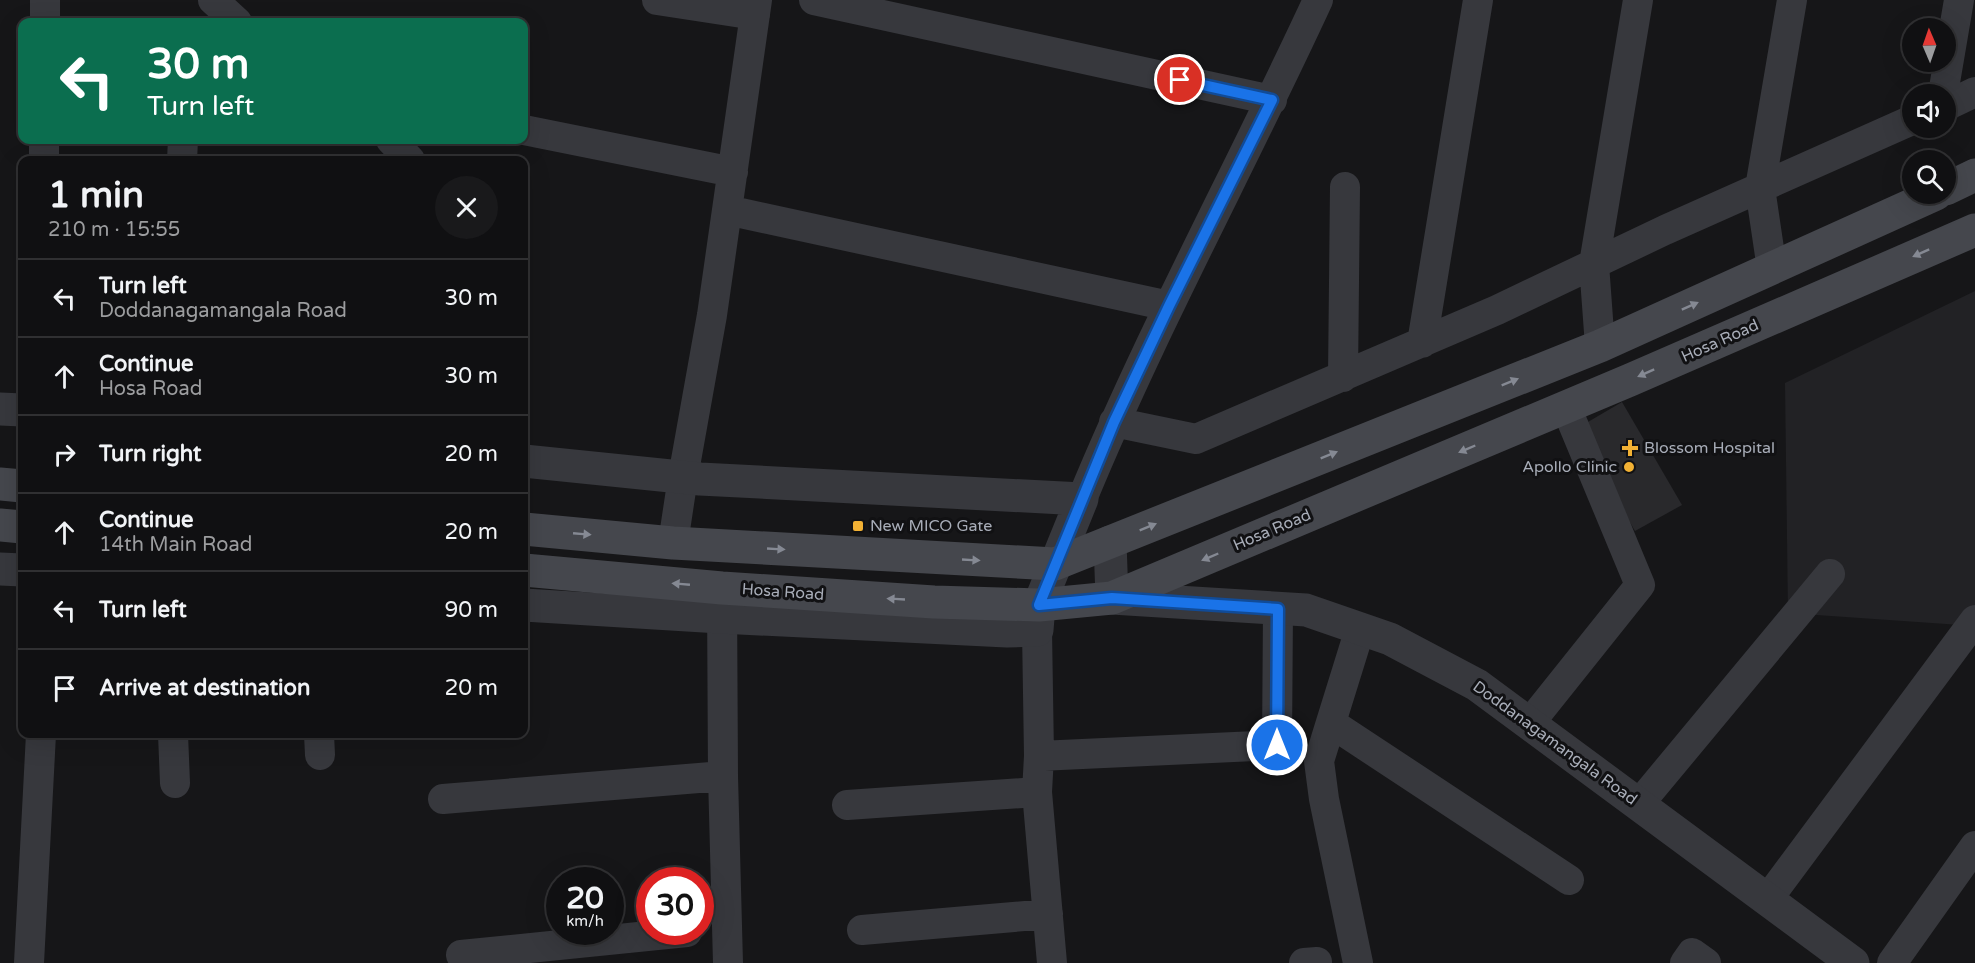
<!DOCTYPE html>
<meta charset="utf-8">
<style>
body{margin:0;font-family:"Varela Round",sans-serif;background:#19191b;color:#f1f3f6;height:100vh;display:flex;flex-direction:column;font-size:22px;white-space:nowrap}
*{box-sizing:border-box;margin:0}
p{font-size:20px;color:#9c9d9f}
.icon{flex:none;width:33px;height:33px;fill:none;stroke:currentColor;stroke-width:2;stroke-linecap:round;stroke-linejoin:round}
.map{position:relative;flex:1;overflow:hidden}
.panel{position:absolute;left:18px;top:156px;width:510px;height:582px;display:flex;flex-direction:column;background:#101012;border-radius:12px;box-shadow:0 6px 24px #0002,0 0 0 2px #303032}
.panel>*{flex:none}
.top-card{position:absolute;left:18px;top:18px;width:510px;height:126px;border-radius:12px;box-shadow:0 6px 24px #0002,0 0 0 2px #303032;background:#0b6e4f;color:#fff;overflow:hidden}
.needle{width:39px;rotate:358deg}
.tools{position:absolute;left:1902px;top:18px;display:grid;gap:12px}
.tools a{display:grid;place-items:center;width:54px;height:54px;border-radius:50%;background:#101012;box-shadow:0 6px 24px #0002,0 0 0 2px #303032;font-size:30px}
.speed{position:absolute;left:546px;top:867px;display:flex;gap:12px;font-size:30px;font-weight:700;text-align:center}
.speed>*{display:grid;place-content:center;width:78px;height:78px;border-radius:50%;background:#101012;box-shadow:0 6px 24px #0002,0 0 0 2px #303032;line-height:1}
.speed small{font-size:15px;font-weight:400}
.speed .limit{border:9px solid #d22;background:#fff;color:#111}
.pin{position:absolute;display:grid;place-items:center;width:51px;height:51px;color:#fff;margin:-26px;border:3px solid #fff;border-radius:50%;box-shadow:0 2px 6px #0007}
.me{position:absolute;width:66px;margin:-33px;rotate:0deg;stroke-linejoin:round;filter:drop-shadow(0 0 4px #0008)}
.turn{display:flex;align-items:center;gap:21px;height:126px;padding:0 30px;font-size:27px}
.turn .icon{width:78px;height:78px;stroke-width:2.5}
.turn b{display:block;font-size:42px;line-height:51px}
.round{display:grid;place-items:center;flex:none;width:63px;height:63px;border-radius:32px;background:#19191b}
.headline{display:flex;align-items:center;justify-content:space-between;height:102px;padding:0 30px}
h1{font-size:36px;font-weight:800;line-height:45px}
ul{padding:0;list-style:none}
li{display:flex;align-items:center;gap:18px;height:78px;padding:0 30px;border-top:2px solid #303032}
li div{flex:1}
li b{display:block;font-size:22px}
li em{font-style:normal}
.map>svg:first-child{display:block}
.built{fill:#222225}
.building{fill:#29292c}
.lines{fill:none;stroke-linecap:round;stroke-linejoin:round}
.minor{stroke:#37383d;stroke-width:30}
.tertiary{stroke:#37383d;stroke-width:33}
.secondary{stroke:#45474d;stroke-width:33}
.oneway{fill:#858993}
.route-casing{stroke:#114b97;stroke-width:15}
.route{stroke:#1a73e8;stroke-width:10}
.poi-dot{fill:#f2b134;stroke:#111113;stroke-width:2}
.labels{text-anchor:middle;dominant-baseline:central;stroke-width:6;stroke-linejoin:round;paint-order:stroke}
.street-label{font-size:16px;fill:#a8adb8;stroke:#111113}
.poi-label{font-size:16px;fill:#a8adb8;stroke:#111113;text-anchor:start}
</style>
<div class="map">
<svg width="1975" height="963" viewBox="0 0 1975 963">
<rect width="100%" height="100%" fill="#161618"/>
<!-- built -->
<path class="built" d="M1975 291V626L1788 613 1785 383Z"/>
<!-- building -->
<path class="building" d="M1622 402 1682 505 1635 531 1576 429Z"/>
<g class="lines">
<!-- minor -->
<path class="minor" d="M213 0 237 22
M657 0 755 15
M814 0 1272 100
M45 22V0
M1943 94 1959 0
M1946 106 1975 92
M524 130 733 172
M391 140 410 160
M44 160V140
M182 160 183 140
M727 210 1169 306
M1772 269 1760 188 1792 0
M1422 343 1478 0
M1600 346 1594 264 1638 0
M1343 377 1345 187
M1114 422 1196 439 1497 310 1665 230 1912 120
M1082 499C1152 329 1241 167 1318 0
M673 543 683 477 712 315 757 0
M722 594 723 776 728 963
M1037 630 1039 756 1037 792 1052 963
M1331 723 1569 880
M1529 724 1640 585 1566 407
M173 734 175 783
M319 734 320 755
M1039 756 1277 745 1278 609
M443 799 723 776
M1639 804 1830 574
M847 805 1037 792
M1767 900 1975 620
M862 930 1048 914
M461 955 687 932
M29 963 41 734
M1304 963 1317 962
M1358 963 1324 799 1319 761 1360 629
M1685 963 1692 953 1706 963
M1892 963 1975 846"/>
<!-- tertiary -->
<path class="tertiary" d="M0 409 22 410
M524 461 700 479 1082 499 1039 605 1037 630 1007 631 720 617 524 605
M1110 542 1112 598 1306 610 1390 639 1477 685 1853 963
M0 569 22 570"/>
<!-- secondary -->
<path class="secondary" d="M1946 189 1975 175
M0 484 22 486
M0 525 22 527
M524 529 673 543 1055 564 1600 346 1936 194
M524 570 722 588 934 602 1039 605 1112 598 1630 380 1975 230"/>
</g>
<!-- one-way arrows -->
<defs><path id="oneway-solid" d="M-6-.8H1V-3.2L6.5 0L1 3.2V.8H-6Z" transform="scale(1.5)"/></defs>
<g class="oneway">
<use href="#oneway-solid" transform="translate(1921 253) rotate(156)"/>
<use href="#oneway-solid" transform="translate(1690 306) rotate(-24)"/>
<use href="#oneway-solid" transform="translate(1646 373) rotate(156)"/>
<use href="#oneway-solid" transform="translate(1510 382) rotate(-22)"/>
<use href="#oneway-solid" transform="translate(1467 449) rotate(157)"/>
<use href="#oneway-solid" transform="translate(1329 455) rotate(-22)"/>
<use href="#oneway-solid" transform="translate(1148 527) rotate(-22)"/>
<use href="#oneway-solid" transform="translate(582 534) rotate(5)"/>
<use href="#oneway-solid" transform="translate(776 549) rotate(3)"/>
<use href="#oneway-solid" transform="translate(1210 557) rotate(157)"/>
<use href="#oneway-solid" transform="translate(971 560) rotate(3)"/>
<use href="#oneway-solid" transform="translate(681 584) rotate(-175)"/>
<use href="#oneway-solid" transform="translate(896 599) rotate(-177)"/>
</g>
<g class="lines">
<defs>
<path id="route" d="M1180 80 1272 100 1169 306 1114 422 1039 605 1112 598 1278 609 1277 745"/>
</defs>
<!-- route casing -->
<use href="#route" class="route-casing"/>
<!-- route -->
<use href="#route" class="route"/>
</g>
<!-- markers -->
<g class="poi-dot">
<path d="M1627 439h6v6h6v6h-6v6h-6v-6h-6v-6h6z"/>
<circle cx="1629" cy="467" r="6"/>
<rect x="852" y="520" width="12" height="12" rx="3"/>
</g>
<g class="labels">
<!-- street labels -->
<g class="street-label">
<text transform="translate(1720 341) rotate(-24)">Hosa Road</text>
<text transform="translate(1272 530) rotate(-23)">Hosa Road</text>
<text transform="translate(783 592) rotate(4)">Hosa Road</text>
<text transform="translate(1555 743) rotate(36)">Doddanagamangala Road</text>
</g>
<!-- poi labels -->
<g class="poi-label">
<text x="1644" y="448">Blossom Hospital</text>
<text x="1617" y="467" text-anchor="end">Apollo Clinic</text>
<text x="870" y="526">New MICO Gate</text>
</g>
</g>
</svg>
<div class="tools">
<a><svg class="needle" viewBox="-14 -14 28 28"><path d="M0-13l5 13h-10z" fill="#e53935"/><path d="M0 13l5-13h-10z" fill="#9c9d9f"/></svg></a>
<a><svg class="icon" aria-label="sound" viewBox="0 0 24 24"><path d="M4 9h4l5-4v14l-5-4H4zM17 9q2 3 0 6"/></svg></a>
<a><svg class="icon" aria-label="search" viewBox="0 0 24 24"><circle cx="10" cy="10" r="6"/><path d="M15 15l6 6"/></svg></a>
</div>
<div class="speed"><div>20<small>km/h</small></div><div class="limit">30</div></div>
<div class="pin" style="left:1180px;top:80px;background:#d93025"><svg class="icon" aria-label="arrive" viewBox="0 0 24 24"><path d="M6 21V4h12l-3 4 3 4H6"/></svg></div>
<svg class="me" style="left:1277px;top:745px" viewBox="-20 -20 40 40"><circle r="17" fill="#1a73e8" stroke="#fff" stroke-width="3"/><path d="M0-11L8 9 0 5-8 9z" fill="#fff"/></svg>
<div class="top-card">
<div class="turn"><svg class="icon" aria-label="left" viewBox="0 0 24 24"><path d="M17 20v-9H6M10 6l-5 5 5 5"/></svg><div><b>30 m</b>Turn left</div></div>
</div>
<section class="panel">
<div class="headline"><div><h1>1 min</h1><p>210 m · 15:55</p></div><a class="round"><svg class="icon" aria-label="close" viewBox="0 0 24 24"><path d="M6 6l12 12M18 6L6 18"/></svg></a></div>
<ul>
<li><svg class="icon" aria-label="left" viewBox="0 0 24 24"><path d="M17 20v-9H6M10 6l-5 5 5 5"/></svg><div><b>Turn left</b><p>Doddanagamangala Road</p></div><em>30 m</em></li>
<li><svg class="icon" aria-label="ahead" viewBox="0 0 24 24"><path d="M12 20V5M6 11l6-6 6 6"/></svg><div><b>Continue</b><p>Hosa Road</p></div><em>30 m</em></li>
<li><svg class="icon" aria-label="right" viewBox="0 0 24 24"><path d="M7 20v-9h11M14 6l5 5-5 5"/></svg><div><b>Turn right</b></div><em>20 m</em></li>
<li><svg class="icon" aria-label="ahead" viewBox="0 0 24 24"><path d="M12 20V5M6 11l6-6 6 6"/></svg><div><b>Continue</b><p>14th Main Road</p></div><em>20 m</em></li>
<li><svg class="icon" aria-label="left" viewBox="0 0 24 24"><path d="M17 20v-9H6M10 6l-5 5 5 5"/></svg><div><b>Turn left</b></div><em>90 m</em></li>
<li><svg class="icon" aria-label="arrive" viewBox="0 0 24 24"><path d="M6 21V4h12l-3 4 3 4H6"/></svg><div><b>Arrive at destination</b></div><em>20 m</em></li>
</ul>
</section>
</div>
